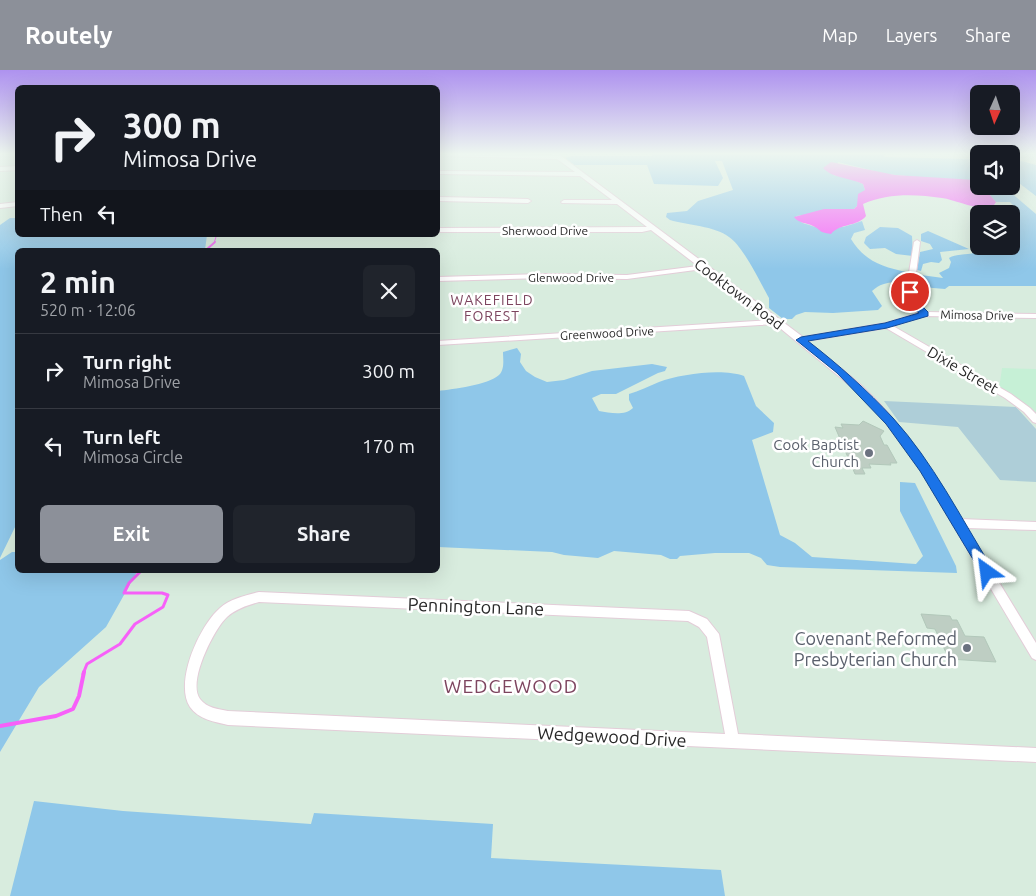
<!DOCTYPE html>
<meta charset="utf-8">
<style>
body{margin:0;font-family:Ubuntu,sans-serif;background:#20242c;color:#f1f3f6;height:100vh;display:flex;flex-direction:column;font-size:19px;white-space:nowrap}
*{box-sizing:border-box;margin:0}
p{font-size:16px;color:#9ea1a6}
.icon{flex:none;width:28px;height:28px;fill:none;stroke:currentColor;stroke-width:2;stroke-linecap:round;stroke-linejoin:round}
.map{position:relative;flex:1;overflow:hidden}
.panel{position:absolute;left:15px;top:178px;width:425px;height:325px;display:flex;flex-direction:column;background:#171b24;border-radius:8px;box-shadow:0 5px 20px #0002}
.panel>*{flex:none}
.hud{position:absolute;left:15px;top:15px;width:425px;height:152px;border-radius:8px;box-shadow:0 5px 20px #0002;background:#171b24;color:#f1f3f6;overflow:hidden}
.needle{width:32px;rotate:183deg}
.buttons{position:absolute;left:970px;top:15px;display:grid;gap:10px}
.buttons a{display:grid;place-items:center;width:50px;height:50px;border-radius:8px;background:#171b24;box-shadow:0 5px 20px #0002;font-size:25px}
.pin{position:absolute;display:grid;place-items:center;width:42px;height:42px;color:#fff;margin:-21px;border:2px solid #fff;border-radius:50%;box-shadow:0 1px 5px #0007}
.me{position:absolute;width:55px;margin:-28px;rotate:329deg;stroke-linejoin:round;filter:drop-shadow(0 0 4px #0008)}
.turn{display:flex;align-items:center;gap:18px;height:105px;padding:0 25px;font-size:22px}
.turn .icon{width:65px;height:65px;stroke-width:2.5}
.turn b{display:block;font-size:35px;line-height:42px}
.then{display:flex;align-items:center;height:48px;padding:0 25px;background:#0003;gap:10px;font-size:19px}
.round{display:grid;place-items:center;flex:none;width:52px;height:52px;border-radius:8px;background:#20242c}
.overview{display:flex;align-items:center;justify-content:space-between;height:85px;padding:0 25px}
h1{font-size:30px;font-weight:700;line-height:38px}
.button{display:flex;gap:10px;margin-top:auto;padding:10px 25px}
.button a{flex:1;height:58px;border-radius:8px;background:#8c9099;color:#fff;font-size:20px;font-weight:700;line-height:58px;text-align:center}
.button a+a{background:#20242c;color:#f1f3f6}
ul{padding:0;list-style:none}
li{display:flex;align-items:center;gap:15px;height:75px;padding:0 25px;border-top:1px solid #363941}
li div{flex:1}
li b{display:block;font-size:19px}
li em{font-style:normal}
header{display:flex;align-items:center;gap:30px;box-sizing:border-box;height:70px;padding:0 25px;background:#8c9099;color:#fff}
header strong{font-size:24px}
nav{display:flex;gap:28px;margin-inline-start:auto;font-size:18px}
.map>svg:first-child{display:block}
.education{fill:#c6f0d6}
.green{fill:#8fc7e9}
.cemetery{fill:#aeced8}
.water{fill:#f760f9}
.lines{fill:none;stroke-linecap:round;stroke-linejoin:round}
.stream-far3{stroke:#f760f9;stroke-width:1}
.stream-far2{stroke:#f760f9;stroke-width:2}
.stream-far1{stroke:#f760f9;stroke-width:3}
.stream{stroke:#f760f9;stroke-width:4}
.building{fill:#becec3;stroke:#b2c8ba}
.minor-casing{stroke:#e3cdd8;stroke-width:2}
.minor{fill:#fff;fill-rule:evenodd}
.route{fill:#1a73e8;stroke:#114b97}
.worship-dot{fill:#6b7280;stroke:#fff;stroke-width:2}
.labels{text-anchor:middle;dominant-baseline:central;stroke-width:5;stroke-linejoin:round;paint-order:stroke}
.far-street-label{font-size:12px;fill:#282828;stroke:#fff}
.far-neighbourhood-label{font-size:14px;letter-spacing:1px;fill:#7d455f;stroke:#fff}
.street-label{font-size:15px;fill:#282828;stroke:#fff}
.worship-label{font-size:15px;fill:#5b616d;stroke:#fff;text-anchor:end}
.near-street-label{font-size:18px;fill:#282828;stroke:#fff}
.near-worship-label{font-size:18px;fill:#5b616d;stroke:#fff;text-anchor:end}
.near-neighbourhood-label{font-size:19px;letter-spacing:1px;fill:#7d455f;stroke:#fff}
</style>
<header>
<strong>Routely</strong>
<nav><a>Map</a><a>Layers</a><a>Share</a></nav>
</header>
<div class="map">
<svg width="1036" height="826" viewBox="0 0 1036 826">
<rect width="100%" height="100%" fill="#d8ecde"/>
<!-- education -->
<path class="education" d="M1002 298 1036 299V346L999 319Z"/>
<!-- green -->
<path class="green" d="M652 83H882L885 87 970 89 979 96V112L975 110H948L886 104 838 92 833 105 849 108 863 114 865 120 857 136 854 139 796 146C801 154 804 153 812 156 830 162 844 157 862 151L865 160 854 163 851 169C864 191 883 197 906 202L903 213C891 212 882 212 872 221L882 236 878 240 833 243 805 242 796 245 792 249H783L769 238V228C760 212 743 176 729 167 715 156 687 155 670 150L666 147 667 143 687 141 698 131 733 120 722 91H715L723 108 718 116 654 114 647 95H574L565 88 572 86H652Z
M1011 88 1036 95V126L1011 107Z
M982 116H1003L1036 144V216H949L945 219 921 217V205L943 208 939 203 949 198 951 192 949 188C959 182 972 187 982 179L979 176H1011V163L1015 162 1014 157 1020 150 1017 139 1010 132H996Z
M10 148H17L16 155 17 156 18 165H207L205 180H18L17 453 0 488V155Z
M880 157 898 158 912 166 913 186 896 184 885 178 870 179 864 173 866 167Z
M928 161 969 179 940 182 942 190 939 193 931 192 923 194 921 201 917 200 920 182 933 179 930 174 921 171V164Z
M517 278 521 284 520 292 526 301 535 307 547 312 564 310 592 301 652 294 667 297 665 301 658 303 616 324H601L592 328 599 341C610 343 625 346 633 338L629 330V324C639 321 649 316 659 312 680 304 723 298 744 306L756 336 774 353 773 362 752 370 780 465 795 473 812 487 916 494 923 486 900 441V412L915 413 956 496 957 503 780 497 767 495 761 488 749 483H715L680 486 677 489H670L661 485 614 481 598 488 564 485 552 482 438 477V321C453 319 488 315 499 305 505 299 503 289 503 282Z
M12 482H17L18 500H138L106 557 39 617 0 682V490Z
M34 731 123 741 311 754 314 743 493 754 491 788 721 800 725 826H10Z"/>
<!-- cemetery -->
<path class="cemetery" d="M884 331 1016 337 1036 359V412L1000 410 958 357 899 352Z"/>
<!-- water -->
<path class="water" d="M831 92 895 105 976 110 979 112V116H982L996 132 994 135C981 143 957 130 942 128 916 124 887 123 863 134L866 146C857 157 840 153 831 164 817 162 822 160 813 156 806 152 799 154 794 147L824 139H854L857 136 858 124 865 120 863 114C851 108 832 108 823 98Z"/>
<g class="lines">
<!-- stream-far3 -->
<path class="stream-far3" d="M213 165 216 167 214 173"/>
<!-- stream-far2 -->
<path class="stream-far2" d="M206 180 215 172"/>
<!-- stream-far1 -->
<path class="stream-far1" d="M83 604 87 594 120 574 135 554 163 537 168 525 162 523H124L129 513 142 500"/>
<!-- stream -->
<path class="stream" d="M0 656 56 646 73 639 79 626 84 602"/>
</g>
<!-- building -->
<path class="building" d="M863 351 884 361 880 366 884 375H887L897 393H890L891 395 869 394 871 398H862L865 404H855L835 357 843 358 841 354 859 355Z
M921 544 950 546 952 550H957L965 566 984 567 996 592 949 589 935 559 927 558Z"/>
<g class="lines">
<defs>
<path id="minor" d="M0 83H4L0 86Z
M448 83 553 85 551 83H557L803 267 886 253 919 243 912 238 905 227 914 172 917 170 920 172 913 227 918 234 927 242 1036 244V248L925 246 893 256 1011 324 1030 338 1036 344V353L1033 352 1024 342 1005 328 886 258 807 271C826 287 845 301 863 317 903 354 932 403 960 449L1036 452V460L966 458 1036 573V590L1032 588 921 401 887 354 858 322 775 254 438 275V271L770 250 703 199 627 209 543 208 438 211V207L543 204 627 205 698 196 651 160 642 162H438V158L647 157 617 134 562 133 561 132 564 130H612L580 106 438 104V101L575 102 557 89 446 86Z
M18 96V100L0 101V97Z
M438 127 528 129 531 131 528 133 438 131Z
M18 132V136L0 138V134Z
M259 522 689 541 707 549 719 564 738 664 1036 678V692L228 655C215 652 198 649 190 637 174 613 199 556 220 538 230 529 246 525 259 522ZM259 532 688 551 699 557 707 567 725 664 228 641C218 639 207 638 200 629 187 612 214 559 227 547 236 539 248 535 259 532Z"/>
</defs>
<!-- minor casing -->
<use href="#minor" class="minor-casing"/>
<!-- minor -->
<use href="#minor" class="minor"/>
</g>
<!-- sky -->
<linearGradient id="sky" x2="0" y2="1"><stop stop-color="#ae92ef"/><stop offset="0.42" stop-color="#edf6f0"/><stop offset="1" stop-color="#edf6f0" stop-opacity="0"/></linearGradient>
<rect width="1036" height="199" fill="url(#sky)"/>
<!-- route -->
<path class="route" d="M907 220H913V227L928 242V246L887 258 808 271C839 295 867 320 893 348 933 392 961 448 992 498L994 502 992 506 987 508 983 506 920 401 886 354 837 303 796 270 801 267 885 253 919 243 912 238 905 228Z"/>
<!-- markers -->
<g class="worship-dot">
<circle cx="869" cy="383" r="5"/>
<circle cx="967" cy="578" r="5"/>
</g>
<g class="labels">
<!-- far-street labels -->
<g class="far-street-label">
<text x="545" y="160">Sherwood Drive</text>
<text x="571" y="207">Glenwood Drive</text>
<text transform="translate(977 245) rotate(1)">Mimosa Drive</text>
<text transform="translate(607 263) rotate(-3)">Greenwood Drive</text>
</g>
<!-- far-neighbourhood labels -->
<g class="far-neighbourhood-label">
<text x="492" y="230">WAKEFIELD<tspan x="492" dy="16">FOREST</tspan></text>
</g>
<!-- street labels -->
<g class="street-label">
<text transform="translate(739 224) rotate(37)">Cooktown Road</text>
<text transform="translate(963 300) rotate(30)">Dixie Street</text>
</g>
<!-- worship labels -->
<g class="worship-label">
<text x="859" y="374">Cook Baptist<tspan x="859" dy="17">Church</tspan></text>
</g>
<!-- near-street labels -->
<g class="near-street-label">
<text transform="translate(476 536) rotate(2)">Pennington Lane</text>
<text transform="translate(612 666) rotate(3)">Wedgewood Drive</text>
</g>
<!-- near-worship labels -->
<g class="near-worship-label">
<text x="957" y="568">Covenant Reformed<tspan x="957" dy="21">Presbyterian Church</tspan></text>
</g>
<!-- near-neighbourhood labels -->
<g class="near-neighbourhood-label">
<text x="511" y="616">WEDGEWOOD</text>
</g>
</g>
</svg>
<div class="buttons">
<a><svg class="needle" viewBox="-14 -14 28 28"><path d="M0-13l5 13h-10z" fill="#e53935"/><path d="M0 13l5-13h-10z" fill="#9ea1a6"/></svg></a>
<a><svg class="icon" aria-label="sound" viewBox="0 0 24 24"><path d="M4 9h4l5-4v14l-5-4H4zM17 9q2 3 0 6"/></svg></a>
<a><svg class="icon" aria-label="layers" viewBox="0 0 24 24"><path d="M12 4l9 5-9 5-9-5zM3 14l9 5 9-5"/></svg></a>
</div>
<div class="pin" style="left:910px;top:222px;background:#d93025"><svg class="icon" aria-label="arrive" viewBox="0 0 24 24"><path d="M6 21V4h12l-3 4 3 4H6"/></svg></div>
<svg class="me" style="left:987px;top:502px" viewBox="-20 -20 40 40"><path d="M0-17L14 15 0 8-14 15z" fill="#1a73e8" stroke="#fff" stroke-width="4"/></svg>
<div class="hud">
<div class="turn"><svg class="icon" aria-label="right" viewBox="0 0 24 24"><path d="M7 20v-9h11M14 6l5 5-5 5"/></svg><div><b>300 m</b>Mimosa Drive</div></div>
<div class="then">Then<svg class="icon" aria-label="left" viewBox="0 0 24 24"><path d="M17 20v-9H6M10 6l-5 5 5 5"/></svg></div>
</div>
<section class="panel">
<div class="overview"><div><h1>2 min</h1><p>520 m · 12:06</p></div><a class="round"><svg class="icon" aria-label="close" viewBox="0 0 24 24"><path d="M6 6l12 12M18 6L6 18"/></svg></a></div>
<ul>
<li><svg class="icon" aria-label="right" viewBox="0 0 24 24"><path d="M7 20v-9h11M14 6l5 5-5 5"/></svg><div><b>Turn right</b><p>Mimosa Drive</p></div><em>300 m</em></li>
<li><svg class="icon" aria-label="left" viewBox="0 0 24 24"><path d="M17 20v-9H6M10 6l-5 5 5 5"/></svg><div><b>Turn left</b><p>Mimosa Circle</p></div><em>170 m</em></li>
</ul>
<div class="button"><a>Exit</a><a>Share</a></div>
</section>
</div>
